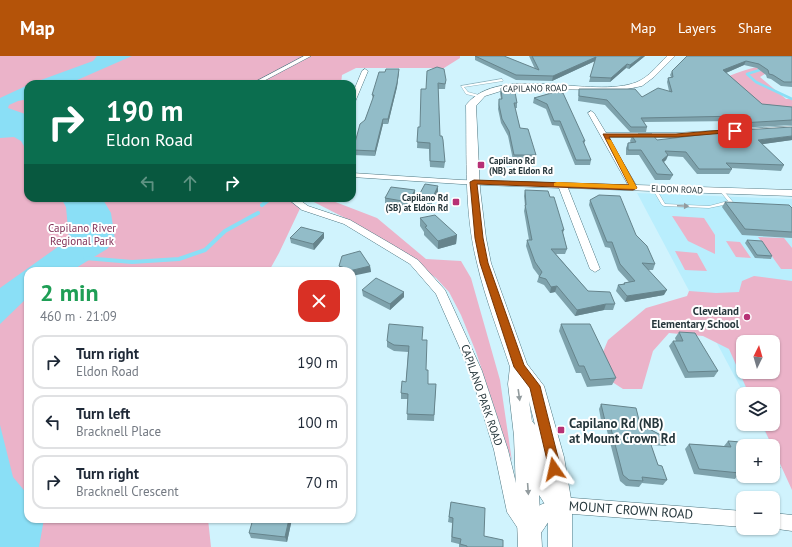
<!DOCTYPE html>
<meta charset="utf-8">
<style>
body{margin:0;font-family:"PT Sans",sans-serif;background:#f2f2f3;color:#1f2937;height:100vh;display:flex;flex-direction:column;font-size:15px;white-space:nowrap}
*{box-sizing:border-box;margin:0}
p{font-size:13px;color:#747a83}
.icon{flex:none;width:22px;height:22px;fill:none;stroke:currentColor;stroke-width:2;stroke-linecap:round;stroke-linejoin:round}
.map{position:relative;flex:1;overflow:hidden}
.drawer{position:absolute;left:24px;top:211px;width:332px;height:256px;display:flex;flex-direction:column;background:#fff;border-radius:12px;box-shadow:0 1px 3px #0004}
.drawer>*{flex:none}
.banner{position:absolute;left:24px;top:24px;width:332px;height:122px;border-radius:12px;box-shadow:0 1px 3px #0004;background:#0b6e4f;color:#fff;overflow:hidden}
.needle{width:26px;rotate:5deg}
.tools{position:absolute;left:736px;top:279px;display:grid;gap:8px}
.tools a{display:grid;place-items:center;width:44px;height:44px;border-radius:8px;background:#fff;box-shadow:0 1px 3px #0004;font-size:20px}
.pin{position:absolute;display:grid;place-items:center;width:34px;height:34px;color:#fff;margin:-17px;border-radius:8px;box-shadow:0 2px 6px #0006}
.me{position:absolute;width:44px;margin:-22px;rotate:349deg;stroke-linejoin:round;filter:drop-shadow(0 0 3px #0008)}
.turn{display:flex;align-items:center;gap:14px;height:84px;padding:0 16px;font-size:18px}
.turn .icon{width:52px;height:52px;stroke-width:2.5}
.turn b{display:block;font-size:28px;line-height:34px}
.lanes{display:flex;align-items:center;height:38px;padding:0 16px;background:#0003;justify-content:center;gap:20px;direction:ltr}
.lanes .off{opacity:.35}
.round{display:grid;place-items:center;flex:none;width:42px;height:42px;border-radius:12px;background:#f2f2f3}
.headline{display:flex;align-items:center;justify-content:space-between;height:68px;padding:0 16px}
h1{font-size:24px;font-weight:600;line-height:30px;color:#1e9e55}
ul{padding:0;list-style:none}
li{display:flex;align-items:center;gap:12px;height:54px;margin:0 8px 6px;padding:0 8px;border:2px solid #e0e1e3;border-radius:12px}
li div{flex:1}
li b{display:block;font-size:15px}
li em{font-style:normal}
header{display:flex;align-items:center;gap:24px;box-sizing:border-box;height:56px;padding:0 20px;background:#b45309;color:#fff}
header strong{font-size:19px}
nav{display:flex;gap:22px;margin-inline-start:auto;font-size:14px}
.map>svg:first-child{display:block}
.built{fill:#b9eefd;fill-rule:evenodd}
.green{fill:#ebb3c9;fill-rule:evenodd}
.water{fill:#8adff6}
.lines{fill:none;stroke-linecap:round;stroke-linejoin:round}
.stream-far1{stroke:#8adff6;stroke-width:2.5}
.stream{stroke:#8adff6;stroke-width:4}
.lane-casing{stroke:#4e7782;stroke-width:0.5}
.street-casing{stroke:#4e7782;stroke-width:1}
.secondary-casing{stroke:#4e7782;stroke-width:1}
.lane{fill:#fff;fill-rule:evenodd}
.street{fill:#fff;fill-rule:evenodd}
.secondary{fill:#fff;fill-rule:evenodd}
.wall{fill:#7ea2ac}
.shaded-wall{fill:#66848c}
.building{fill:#92bcc8;stroke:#66848c}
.oneway{fill:#929b9e}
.route{fill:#b45309;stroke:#753606}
.slow{fill:#f59e0b}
.poi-dot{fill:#b73175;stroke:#fff;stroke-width:1.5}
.labels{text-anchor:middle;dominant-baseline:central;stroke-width:4;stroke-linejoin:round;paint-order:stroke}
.far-street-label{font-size:9px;fill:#26373c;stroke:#fff}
.far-poi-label{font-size:9px;font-weight:bold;fill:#26373c;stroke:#fff;text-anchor:start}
.park-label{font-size:11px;fill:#823258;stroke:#fff}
.poi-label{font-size:11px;font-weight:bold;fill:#26373c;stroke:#fff;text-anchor:end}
.street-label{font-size:11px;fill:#26373c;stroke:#fff}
.near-poi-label{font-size:13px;font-weight:bold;fill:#26373c;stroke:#fff;text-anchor:start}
.near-street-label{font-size:13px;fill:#26373c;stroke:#fff}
</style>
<header>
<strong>Map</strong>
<nav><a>Map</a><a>Layers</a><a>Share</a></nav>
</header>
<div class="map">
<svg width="792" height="491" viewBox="0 0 792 491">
<rect width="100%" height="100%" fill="#d0f3fd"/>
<!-- built -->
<path class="built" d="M637 137 792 143V429L773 390 760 368H773V338H744ZM743 286H773V316H743Z"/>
<!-- green -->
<path class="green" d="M0 0H460V2L444 12H356L342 19 341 28H28V142H305L279 197 269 215H28V463H208L211 491H0Z
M783 7 760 21 786 43H792V52L662 57C703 33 734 11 783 7Z
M306 142H325L377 162 426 203 461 205 471 222 500 324 512 405 476 296 461 259 449 236 436 222 414 206 353 166Z
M672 160 704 162 715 179V198L688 185Z
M758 181 784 182 792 192V213H781Z
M726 185 740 186 751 202 736 201Z
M675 195 697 197 707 215 685 214Z
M754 220 792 225V434L762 368H773V338H749L729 293 703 280 669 277 653 295 642 333H623L603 320V296L608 284 646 252 687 240 689 235 716 237 739 236 742 225ZM743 286H773V316H743Z"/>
<!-- water -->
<path class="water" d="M97 0H132L68 28H30L93 5Z
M28 29V43L18 45 9 49 8 52 28 59 25 70 28 71V97L21 85 14 81 0 82V42Z
M61 142H102L111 157 115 184 107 193 71 215H28V241L0 268V232L69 183 66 151Z
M0 369 13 421 28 439V463H44L39 491H0Z"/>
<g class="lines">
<!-- stream-far1 -->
<path class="stream-far1" d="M763 13 747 18 756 26 792 43"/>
<!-- stream -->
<path class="stream" d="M262 149 271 142
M85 202 132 206 179 203 205 194 225 175 258 157"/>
<defs>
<path id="lane" d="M502 23 503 25 464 31 468 36 479 39 480 40 478 41 466 38 461 30Z
M653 131H655L665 148 709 150 728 145 720 135 722 134H723L733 146V147L709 152 664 150 662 149 652 132Z"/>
<path id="street" d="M304 0H311L258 28H251Z
M365 13 368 15 355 46 352 48V39L362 15Z
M591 55 594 57 606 77H676L792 70V74L676 81H608L636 129 792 134V140L568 132 600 213 595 216 590 213 559 132 461 128 352 121V117L461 124 628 129 588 57Z
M287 142H297L308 150 350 164 393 189 418 204 445 234 482 315 508 394 522 452 531 463 540 449 560 441 743 455V471L560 457C544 464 545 479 531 485L525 483 507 456 494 394 470 315 436 238 410 208 344 168 302 154Z
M773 457 792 459V475L770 472H773Z"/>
<path id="secondary" d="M667 0H675L654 21 642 30 622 34 523 33 501 35 485 40 476 50 480 133 486 182 491 207 527 308 544 330 564 401 572 449V491H548V453L539 439 542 491H518L514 380 508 328 510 311C499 277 485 242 477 207 464 156 467 101 466 49 500 6 592 44 637 26 649 21 658 9 667 0ZM529 345 535 369 532 365Z"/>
</defs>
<!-- lane casing -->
<use href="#lane" class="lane-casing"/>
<!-- street casing -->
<use href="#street" class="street-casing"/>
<!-- secondary casing -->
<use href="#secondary" class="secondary-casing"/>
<!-- lane -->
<use href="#lane" class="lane"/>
<!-- street -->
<use href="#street" class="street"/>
<!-- secondary -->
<use href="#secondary" class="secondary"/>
</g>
<!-- wall -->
<path class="wall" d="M475 0 535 13 529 0H645L629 13 626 12 610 26H589L595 5 552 25 516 24 475 4Z
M687 0H792V31L781 30 771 23 767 22 766 19 757 12 744 9 726 17 762 48 792 51V69L739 72 738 65 644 66 647 71 646 76H630L605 49 578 45 579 33 642 41 669 35 667 26 668 22 671 21 670 19 672 15Z
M399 17 397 31 388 68H383L375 100 353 99V94L373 43 372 39Z
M446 24 445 33H438L440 80 445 106 444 112 430 111 429 93 417 92 418 71H420L426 33Z
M501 32 510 36 517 47V52H515L520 72 536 99 535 105 513 104 508 80 501 67 498 53 499 43H501L500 37Z
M555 36 585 85 584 88 591 104 590 109H575L559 70 552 69 546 53 533 47 534 42Z
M638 78 657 84H792L762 88 784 109 781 115 731 112 732 113 729 118H697L683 101 668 100 666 104 664 106 673 119 670 124H655L639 99H626V92L628 87H631L630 85 632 80H637Z
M415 134V139L408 151 385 147V142Z
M525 134 550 141 564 174 563 177 567 193 565 198H556L588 235 615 248 613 254H604L575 260 555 236 550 237 544 229 537 226 539 220 533 212 526 190 527 184H529L524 155 525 150 524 140Z
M438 136 431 149 418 146V141Z
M590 144 636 179 655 208 653 214H648L664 239 625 246 616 235 618 229 623 228 624 227 629 226 618 214 610 192 605 191 589 149Z
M725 146 792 152V182L742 179 722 151Z
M420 162 457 179 456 188 438 193 424 179V176L420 170Z
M324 177V182L314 194 291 187 290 182Z
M747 184 772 200 771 203 755 202 745 187Z
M339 210H370L371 216 339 215Z
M362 234 404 236V241L390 254 363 240Z
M561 268 616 322 612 329 587 331 581 317H576L559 275Z
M679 276 718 315 714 321 685 322 669 290 673 285H676L675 282Z
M422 284 428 328H436L434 365 407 364 408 343H401V337L406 326 408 296 394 295 387 291V285Z
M601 348 670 384 666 390 651 389 658 409 667 424 663 429 642 427 639 431 626 430 620 425 606 371 602 370 599 353Z
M728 385 743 390V420H765L762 423 737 420 735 423 694 418 685 393 689 388 724 390Z
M773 399 780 412 774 417H773Z
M451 446 484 480 503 491H459V488L451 486 452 467 448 466Z
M292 463 287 486 251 482 249 477Z"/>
<!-- shaded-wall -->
<path class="shaded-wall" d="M642 0H645L629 13 630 9Z
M596 1 595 5 552 25 553 20Z
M746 5 744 9 721 19 723 14Z
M627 8 626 12 610 26 611 22Z
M399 13 397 31 388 68V63Z
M383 63V68L375 100V95Z
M792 80V84L756 89 758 84Z
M668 99 666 104 660 109 662 104Z
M438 130V136L431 149 432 143Z
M415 134V139L408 151V146Z
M324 177V182L314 194 313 188Z
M457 179 456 188 438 193V185Z
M370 210 371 216 352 220V215H350Z
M557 230 555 236 550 237 551 231Z
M667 234 664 239 625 246 627 240Z
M404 236V241L390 254V248Z
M606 248 604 254 575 260 577 254Z
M289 463H292L287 486 285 481Z"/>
<!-- building -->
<path class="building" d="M475 0H504L539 14 532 0H642L630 9 627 8 611 22 590 21 596 1 553 20 516 19Z
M687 0H792V26H784L773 19 769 18 768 14 759 8 746 5 723 14 762 48 792 51V64L741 67V60L641 62 647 71H631L607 44 579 40V33H635L642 41 658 32 672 36 668 22 673 21 672 15Z
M437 11 444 13 446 24 445 28 438 27 440 80H442L443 84 445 106 430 105V87L417 86 418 71H420L421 33H426L427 15Z
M386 13H399L397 27 388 63H383L375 95 353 94 360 68 365 64 374 39H372L379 16H385Z
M509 31 510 36H515L517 47H514L520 72 528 73 536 99H514L509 75 502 63 499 49V43H502L501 32Z
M555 36 563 37 585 85H583L591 104H576L560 65H554L547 48 534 42Z
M792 71V80L758 84 784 109 726 107 732 113H699L686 96 665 95 668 99 662 104 673 119 657 118 641 94H628V87L636 86 632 80H640L638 78H652L657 84 742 74Z
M425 128 438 130 432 143 418 141Z
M391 131 415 134 408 146 385 142Z
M525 134 548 135 550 141H554L564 174H562L567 193H551L588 235 610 236 615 248H606L577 254 557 230 551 231 546 223 539 221 542 216 535 206 527 184H532L525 149H526Z
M599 139 620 140 636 179 647 190 655 208 642 207 667 234 627 240 618 229 625 228 624 227 635 225 620 208 612 186H607L590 144Z
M725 146 789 149 792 152V176L745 173Z
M435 159 457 179 438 185 425 171 427 170 420 162Z
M301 171 324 177 313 188 290 182Z
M747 184 762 185 772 200 757 199Z
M360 195 370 210 349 215 348 213 339 210 342 200Z
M376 222 404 236 390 248 362 234Z
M389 268 423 271 422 284H427L426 314H428V328H436L434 359 407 358 408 338 401 337 402 325 406 326 409 290 394 289 387 285Z
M561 268H590L616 322 590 324 584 310H579Z
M679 276 695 277 718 315 688 316 673 285H683Z
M601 348 636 352 640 368 670 384 649 383 658 409 662 410 667 424 642 421 643 425 629 424 623 419 609 365H605Z
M728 385 768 388 769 390H743V415L739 414 740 417 699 413 689 388 731 391Z
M773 399 780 412 773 411Z
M451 446 485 452 484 480 503 484V491H467V490L460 488 461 483 452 481 453 462 449 461Z
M253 463H289L285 481 249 477Z"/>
<!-- one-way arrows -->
<defs><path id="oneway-solid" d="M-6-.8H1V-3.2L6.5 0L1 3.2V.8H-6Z"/></defs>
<g class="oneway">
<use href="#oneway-solid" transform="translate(683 150) rotate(2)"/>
<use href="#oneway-solid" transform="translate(519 339) rotate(82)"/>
<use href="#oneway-solid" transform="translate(528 433) rotate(86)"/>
</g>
<!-- route -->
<path class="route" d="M735 73 737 76 676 81H609L637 132 633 134 477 128 483 182 488 207 524 309 540 330 561 413 559 417 554 419 550 417 530 332 514 311 480 207 475 182 470 126 474 124 629 129 603 78H676Z"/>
<!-- slow -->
<path class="slow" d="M606 83 611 84 637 132 636 133 554 130V127L557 126 629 129Z"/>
<!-- markers -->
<g class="poi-dot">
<rect x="477" y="105" width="8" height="8" rx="2"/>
<rect x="452" y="142" width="8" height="8" rx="2"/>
<circle cx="747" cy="261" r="4"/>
<rect x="557" y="370" width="8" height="8" rx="2"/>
</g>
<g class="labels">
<!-- far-street labels -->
<g class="far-street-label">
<text transform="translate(535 32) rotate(-1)">CAPILANO ROAD</text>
<text transform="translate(677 133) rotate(2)">ELDON ROAD</text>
</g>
<!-- far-poi labels -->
<g class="far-poi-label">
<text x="489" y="104">Capilano Rd<tspan x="489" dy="10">(NB) at Eldon Rd</tspan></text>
<text x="448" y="141" text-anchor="end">Capilano Rd<tspan x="448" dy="10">(SB) at Eldon Rd</tspan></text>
</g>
<!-- park labels -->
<g class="park-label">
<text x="82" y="172">Capilano River<tspan x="82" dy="13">Regional Park</tspan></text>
</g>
<!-- poi labels -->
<g class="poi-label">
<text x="739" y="255">Cleveland<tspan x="739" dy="13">Elementary School</tspan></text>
</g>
<!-- street labels -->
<g class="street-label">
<text transform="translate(482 339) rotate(71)">CAPILANO PARK ROAD</text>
</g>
<!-- near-poi labels -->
<g class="near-poi-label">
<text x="569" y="367">Capilano Rd (NB)<tspan x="569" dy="15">at Mount Crown Rd</tspan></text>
</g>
<!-- near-street labels -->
<g class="near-street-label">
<text transform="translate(631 454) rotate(4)">MOUNT CROWN ROAD</text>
</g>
</g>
</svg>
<div class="tools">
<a><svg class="needle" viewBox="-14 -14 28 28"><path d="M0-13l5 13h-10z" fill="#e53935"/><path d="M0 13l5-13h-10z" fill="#747a83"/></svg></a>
<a><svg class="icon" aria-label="layers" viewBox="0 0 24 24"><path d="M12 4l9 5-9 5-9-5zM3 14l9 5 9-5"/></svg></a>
<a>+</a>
<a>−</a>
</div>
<div class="pin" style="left:735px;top:75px;background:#d93025"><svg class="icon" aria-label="arrive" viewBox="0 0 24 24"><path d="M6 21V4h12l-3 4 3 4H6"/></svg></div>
<svg class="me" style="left:554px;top:413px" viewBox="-20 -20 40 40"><path d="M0-17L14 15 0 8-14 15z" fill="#b45309" stroke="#fff" stroke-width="4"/></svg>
<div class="banner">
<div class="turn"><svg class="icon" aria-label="right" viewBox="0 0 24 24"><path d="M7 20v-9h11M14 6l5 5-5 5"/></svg><div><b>190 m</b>Eldon Road</div></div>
<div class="lanes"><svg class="icon off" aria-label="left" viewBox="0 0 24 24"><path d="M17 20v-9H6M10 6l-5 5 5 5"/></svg><svg class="icon off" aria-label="ahead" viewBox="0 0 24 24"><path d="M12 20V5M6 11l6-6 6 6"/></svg><svg class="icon" aria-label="right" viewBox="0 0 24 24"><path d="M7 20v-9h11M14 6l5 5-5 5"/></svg></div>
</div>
<section class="drawer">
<div class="headline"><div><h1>2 min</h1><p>460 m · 21:09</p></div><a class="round" style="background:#d93025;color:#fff"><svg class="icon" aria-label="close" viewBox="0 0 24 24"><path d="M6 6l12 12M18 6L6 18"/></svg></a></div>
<ul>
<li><svg class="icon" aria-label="right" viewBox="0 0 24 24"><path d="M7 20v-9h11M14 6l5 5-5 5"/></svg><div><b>Turn right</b><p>Eldon Road</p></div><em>190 m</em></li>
<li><svg class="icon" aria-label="left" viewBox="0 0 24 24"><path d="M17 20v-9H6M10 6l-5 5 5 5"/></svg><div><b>Turn left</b><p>Bracknell Place</p></div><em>100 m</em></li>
<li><svg class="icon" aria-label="right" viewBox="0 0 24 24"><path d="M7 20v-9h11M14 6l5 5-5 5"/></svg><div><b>Turn right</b><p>Bracknell Crescent</p></div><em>70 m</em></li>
</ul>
</section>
</div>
